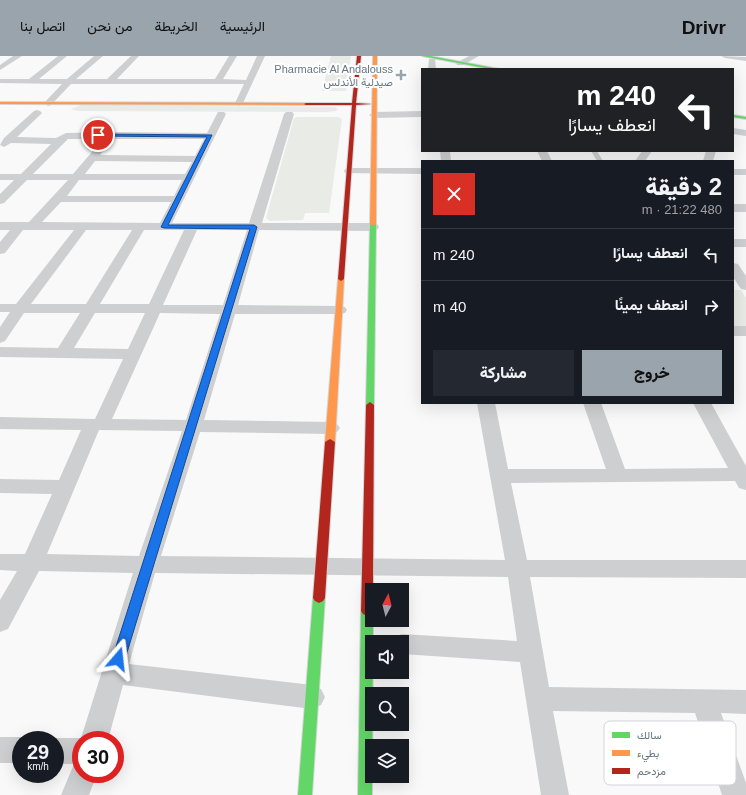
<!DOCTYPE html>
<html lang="ar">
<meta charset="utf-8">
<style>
body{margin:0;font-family:Helvetica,Vazirmatn,sans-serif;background:#242831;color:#f1f3f6;direction:rtl;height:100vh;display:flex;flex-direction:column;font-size:15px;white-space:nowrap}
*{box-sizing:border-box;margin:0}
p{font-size:13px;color:#9ea1a6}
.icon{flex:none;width:22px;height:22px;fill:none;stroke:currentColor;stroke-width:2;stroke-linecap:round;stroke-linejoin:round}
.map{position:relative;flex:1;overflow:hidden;direction:ltr}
.side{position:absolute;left:421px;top:104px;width:313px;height:244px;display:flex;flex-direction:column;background:#171b24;border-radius:0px;box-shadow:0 4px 16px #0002;direction:rtl}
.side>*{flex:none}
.top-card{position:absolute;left:421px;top:12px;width:313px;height:84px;border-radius:0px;box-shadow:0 4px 16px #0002;direction:rtl;background:#202124;color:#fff;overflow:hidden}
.needle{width:26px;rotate:7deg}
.tools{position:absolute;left:365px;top:527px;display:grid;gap:8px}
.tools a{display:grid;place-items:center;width:44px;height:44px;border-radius:0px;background:#171b24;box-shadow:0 4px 16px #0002;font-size:20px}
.speed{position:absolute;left:12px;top:675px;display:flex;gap:8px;font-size:20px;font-weight:700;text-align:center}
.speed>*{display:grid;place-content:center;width:52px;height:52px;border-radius:50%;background:#171b24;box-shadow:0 4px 16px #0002;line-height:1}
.speed small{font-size:10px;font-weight:400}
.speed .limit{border:6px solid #d22;background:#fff;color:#111}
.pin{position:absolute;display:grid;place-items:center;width:34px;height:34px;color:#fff;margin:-17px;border:2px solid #fff;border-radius:50%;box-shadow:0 1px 4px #0007}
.me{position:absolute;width:44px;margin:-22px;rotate:17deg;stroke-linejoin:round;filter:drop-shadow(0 0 3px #0008)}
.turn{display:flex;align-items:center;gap:14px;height:84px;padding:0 12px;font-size:18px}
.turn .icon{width:52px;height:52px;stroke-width:2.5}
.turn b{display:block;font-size:28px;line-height:34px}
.round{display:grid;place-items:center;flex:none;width:42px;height:42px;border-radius:0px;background:#242831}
.overview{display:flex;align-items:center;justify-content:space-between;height:68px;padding:0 12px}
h1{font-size:24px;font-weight:800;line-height:30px}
.action{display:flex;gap:8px;margin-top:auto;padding:8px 12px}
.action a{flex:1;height:46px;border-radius:0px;background:#99a4ac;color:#111;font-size:16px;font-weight:800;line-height:46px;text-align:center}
.action a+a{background:#242831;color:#f1f3f6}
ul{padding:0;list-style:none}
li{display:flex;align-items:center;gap:12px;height:52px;padding:0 12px;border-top:1px solid #363941}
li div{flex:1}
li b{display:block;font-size:15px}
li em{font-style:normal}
header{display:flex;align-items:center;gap:24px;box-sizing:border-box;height:56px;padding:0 20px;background:#99a4ac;color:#111}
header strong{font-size:19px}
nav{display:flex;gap:22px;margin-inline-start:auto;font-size:14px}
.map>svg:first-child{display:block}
.green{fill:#e8ebe6}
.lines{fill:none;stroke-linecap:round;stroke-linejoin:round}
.fast-casing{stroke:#d5d6d7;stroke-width:2}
.slow-casing{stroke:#d5d6d7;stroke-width:2}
.jam-casing{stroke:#d5d6d7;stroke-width:2}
.lane{fill:#cecfd0;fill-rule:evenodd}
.street{fill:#cecfd0;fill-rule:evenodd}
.fast{fill:#63d668;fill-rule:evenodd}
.slow{fill:#ff974d;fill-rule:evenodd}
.jam{fill:#b3261e;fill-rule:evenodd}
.route{fill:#1a73e8;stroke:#114b97}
.poi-dot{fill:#99a4ac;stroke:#fff;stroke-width:1.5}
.labels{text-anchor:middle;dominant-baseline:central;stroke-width:4;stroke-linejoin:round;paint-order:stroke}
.far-poi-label{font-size:11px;fill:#657683;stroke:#fff;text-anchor:end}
.key{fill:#fff;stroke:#d1d6da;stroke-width:1}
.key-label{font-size:11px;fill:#657683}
</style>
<header>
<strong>Drivr</strong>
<nav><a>الرئيسية</a><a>الخريطة</a><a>من نحن</a><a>اتصل بنا</a></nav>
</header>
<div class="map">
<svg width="746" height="739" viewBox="0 0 746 739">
<rect width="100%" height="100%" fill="#f9f9f9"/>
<!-- green -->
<path class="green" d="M331 0H351L346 35H322Z
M81 49 335 51 338 53 336 55 328 56 78 55 71 53Z
M298 61H338L342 63 329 157H305L303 164 270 165 266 162 294 62Z
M733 234H741L746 242V271H733Z"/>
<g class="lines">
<defs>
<path id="fast" d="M422 0H430L499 13H490Z
M733 59 746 61V63L733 61Z
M373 166 376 168 374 349 370 352 366 349 370 168Z
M319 537 323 539 325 542 312 739H298L313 542 315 539Z
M367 550 372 553 373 564 372 739H358L361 555 363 552Z"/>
<path id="slow" d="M373 0H377L376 168 373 170 370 168Z
M0 46 306 47 308 48 306 49 0 48Z
M341 221 344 223 335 386 330 389 325 386 338 223Z"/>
<path id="jam" d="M357 0H361L356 47 371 48 356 49 344 223 341 225 338 223 352 49H306L304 48 306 47H352Z
M370 346 374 349 373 534 372 557 367 560 363 558 361 555 366 349Z
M330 383 335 386 325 542 323 545 319 547 315 545 313 542 325 386Z"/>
</defs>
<!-- fast casing -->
<use href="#fast" class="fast-casing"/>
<!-- slow casing -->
<use href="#slow" class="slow-casing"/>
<!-- jam casing -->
<use href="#jam" class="jam-casing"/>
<!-- lane -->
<path class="lane" d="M591 95H597L603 105H597Z"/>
<!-- street -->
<path class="street" d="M13 0H22L0 14V9Z
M58 0H67L39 23H67L94 0H103L76 23H107L131 0H139L117 23H215L229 0H237L223 23 246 24 257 0H265L243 47 239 50 235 47 244 28H71L51 49 48 50 44 47 62 28 0 27V23H29Z
M469 0H479L463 9H457L456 7Z
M721 0 746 1V5L725 2Z
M429 3H435L436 13H428Z
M37 54 40 55 42 57 40 59 17 81 56 82 66 77 111 76 207 77 218 56H224L226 58 172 167H249L284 58 286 56H292L294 58 262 167H373L377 168 379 171 377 174 373 175 259 174 238 249 340 250 345 251 347 254 345 257 340 258H235L204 364 331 366 337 368 340 372 337 376 331 378 200 376 161 500 505 504 477 347H495L508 413H606L583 347H601L625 413 728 412 693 347H711L746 410V434L739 432 735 425 511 427 527 504H746V522L530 521 549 631 746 634V658L721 657 746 727V739H722L695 657 553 655 569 739H541L520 606 402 598V586H391L393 581 402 578 517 585 508 521 155 517 129 608 312 629 321 633 325 641 321 649 312 653 123 629 108 684H81V718H97L89 739H61L74 708H55V684H50L55 682H81L133 517 39 515 8 573 0 576V544L17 515 0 514V498H25L52 438 0 437V423L59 424 81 374 0 373V361L95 363 123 303 0 301V291L58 292 80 257H24L5 285 0 287V271L10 256H0V248H16L74 174H23L5 197 0 198V186L10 174H0V166H29L68 124H27L4 147 0 148V138L14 124H0V118H21L51 88 11 87 4 91 0 89 4 82 34 55ZM68 83H103L73 118H33ZM113 83H204L195 100 100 99ZM95 105 192 106 185 118H85ZM79 124H182L174 140H67ZM61 146H171L160 167 42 166ZM86 174H132L86 248H31ZM144 174H184L149 248H100ZM197 174H247L223 249H163ZM95 257H145L128 293 74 292ZM160 257 220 258 186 364 112 363ZM99 374 182 375 139 500 47 498Z
M422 55V61L374 62 369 59 374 56Z
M733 72 746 74V80L733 78Z
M440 95H450L451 105H441Z
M537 95H547L552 105H542Z
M642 95H652L645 105H635Z
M706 95H716L713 105H703Z
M349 112H422V118L345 117 344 115 345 113Z
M733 113H746V119H733Z
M733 148H746V156H733Z
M733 183H746V191H733Z
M733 207 738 208 746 220V234L741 233 733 221Z
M733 270H746V280H733Z
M0 681H21L29 684H21V707H0Z"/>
<!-- fast -->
<use href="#fast" class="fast"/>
<!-- slow -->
<use href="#slow" class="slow"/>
<!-- jam -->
<use href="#jam" class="jam"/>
</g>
<!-- route -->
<path class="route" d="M98 78 212 79 168 169H254L257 171 125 603 123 607 118 608 114 607 112 603 250 173 164 172 161 171 207 81 96 80Z"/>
<!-- markers -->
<path class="poi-dot" d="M399 13h4v4h4v4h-4v4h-4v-4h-4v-4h4z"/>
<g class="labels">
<!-- far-poi labels -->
<g class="far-poi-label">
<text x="393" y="13">Pharmacie Al Andalouss<tspan x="393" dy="13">صيدلية الأندلس</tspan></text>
</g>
</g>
<!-- legend -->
<rect x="604" y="665" width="132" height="64" rx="6" class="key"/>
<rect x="612" y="676" width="18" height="6" fill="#63d668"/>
<rect x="612" y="694" width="18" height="6" fill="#ff974d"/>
<rect x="612" y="712" width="18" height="6" fill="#b3261e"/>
<g class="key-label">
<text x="637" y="683">سالك</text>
<text x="637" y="701">بطيء</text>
<text x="637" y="719">مزدحم</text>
</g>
</svg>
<div class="tools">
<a><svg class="needle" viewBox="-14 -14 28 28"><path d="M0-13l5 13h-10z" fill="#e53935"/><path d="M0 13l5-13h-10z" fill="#9ea1a6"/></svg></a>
<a><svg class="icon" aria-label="sound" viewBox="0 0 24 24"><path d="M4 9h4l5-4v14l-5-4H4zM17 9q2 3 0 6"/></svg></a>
<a><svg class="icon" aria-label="search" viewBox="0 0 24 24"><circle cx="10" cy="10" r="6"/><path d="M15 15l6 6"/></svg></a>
<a><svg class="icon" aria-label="layers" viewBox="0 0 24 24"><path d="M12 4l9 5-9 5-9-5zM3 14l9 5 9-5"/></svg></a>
</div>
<div class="speed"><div>29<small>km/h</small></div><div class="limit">30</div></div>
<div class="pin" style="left:98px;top:79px;background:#d93025"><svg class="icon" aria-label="arrive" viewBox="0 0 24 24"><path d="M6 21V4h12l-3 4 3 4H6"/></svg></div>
<svg class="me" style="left:118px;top:603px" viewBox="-20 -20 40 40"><path d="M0-17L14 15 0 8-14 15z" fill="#1a73e8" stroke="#fff" stroke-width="4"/></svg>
<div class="top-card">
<div class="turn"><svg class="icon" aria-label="left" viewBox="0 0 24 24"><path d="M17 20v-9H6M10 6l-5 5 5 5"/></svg><div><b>240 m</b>انعطف يسارًا</div></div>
</div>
<section class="side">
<div class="overview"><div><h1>2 دقيقة</h1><p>480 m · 21:22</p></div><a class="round" style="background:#d93025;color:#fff"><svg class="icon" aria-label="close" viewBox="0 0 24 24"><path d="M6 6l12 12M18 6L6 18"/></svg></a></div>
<ul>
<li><svg class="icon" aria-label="left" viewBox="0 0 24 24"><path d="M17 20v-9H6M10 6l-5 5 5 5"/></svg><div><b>انعطف يسارًا</b></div><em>240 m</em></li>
<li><svg class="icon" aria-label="right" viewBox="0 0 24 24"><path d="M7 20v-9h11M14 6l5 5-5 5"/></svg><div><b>انعطف يمينًا</b></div><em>40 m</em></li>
</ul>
<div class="action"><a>خروج</a><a>مشاركة</a></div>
</section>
</div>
